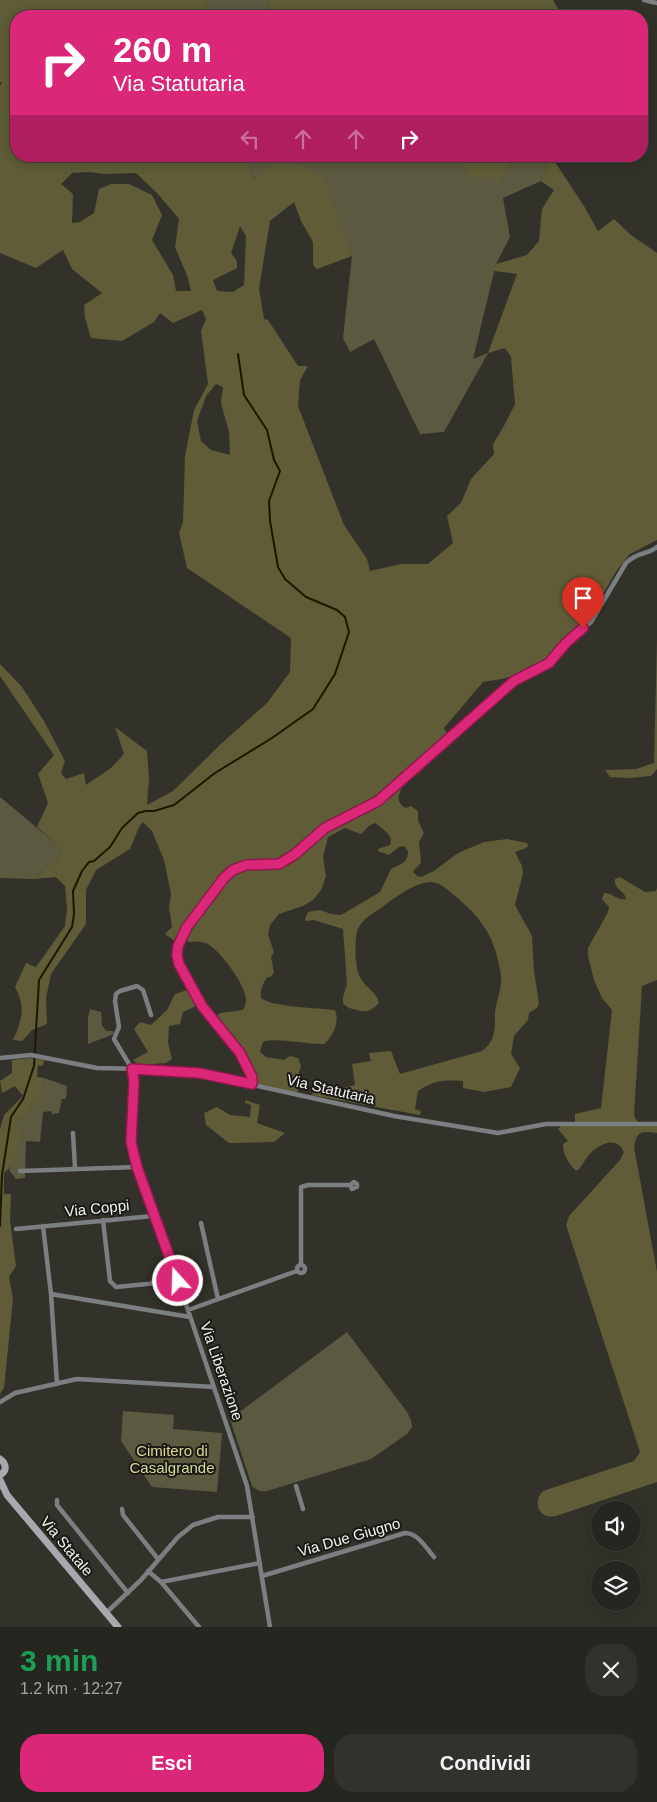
<!DOCTYPE html>
<html lang="it">
<meta charset="utf-8">
<style>
body{margin:0;font-family:Helvetica,sans-serif;background:#32322d;color:#f1f3f6;height:100vh;display:flex;flex-direction:column;font-size:19px;white-space:nowrap}
*{box-sizing:border-box;margin:0}
p{font-size:16px;color:#a4a5a5}
.icon{flex:none;width:28px;height:28px;fill:none;stroke:currentColor;stroke-width:2;stroke-linecap:round;stroke-linejoin:round}
.map{position:relative;height:1627px;overflow:hidden}
.drawer{display:flex;flex-direction:column;background:#262620;flex:1}
.drawer>*{flex:none}
.top-card{position:absolute;left:10px;top:10px;width:638px;height:152px;border-radius:20px;box-shadow:0 2px 12px #0003,0 0 0 1px #42433e;background:#db2777;color:#fff;overflow:hidden}
.fabs{position:absolute;left:591px;top:1501px;display:grid;gap:10px}
.fabs a{display:grid;place-items:center;width:50px;height:50px;border-radius:50%;background:#262620;box-shadow:0 2px 12px #0003,0 0 0 1px #42433e;font-size:25px}
.pin{position:absolute;display:grid;place-items:center;width:42px;height:42px;color:#fff;margin:-51px -21px;border-radius:50% 50% 50% 0;rotate:-45deg;box-shadow:0 0 5px #0007}
.pin .icon{rotate:45deg}
.me{position:absolute;width:55px;margin:-28px;rotate:340deg;stroke-linejoin:round;filter:drop-shadow(0 0 4px #0008)}
.turn{display:flex;align-items:center;gap:18px;height:105px;padding:0 20px;font-size:22px}
.turn .icon{width:65px;height:65px;stroke-width:2.5}
.turn b{display:block;font-size:35px;line-height:42px}
.lanes{display:flex;align-items:center;height:48px;padding:0 20px;background:#0003;justify-content:center;gap:25px;direction:ltr}
.lanes .off{opacity:.35}
.round{display:grid;place-items:center;flex:none;width:52px;height:52px;border-radius:20px;background:#32322d}
.overview{display:flex;align-items:center;justify-content:space-between;height:85px;padding:0 20px}
h1{font-size:30px;font-weight:700;line-height:38px;color:#1e9e55}
.primary-button{display:flex;gap:10px;margin-top:auto;padding:10px 20px}
.primary-button a{flex:1;height:58px;border-radius:20px;background:#db2777;color:#fff;font-size:20px;font-weight:700;line-height:58px;text-align:center}
.primary-button a+a{background:#32322d;color:#f1f3f6}
.map>svg:first-child{display:block}
.green{fill:#5b593f}
.forest{fill:#5f5c37;fill-rule:evenodd}
.lines{fill:none;stroke-linecap:round;stroke-linejoin:round}
.stream{stroke:#1b1800;stroke-width:2}
.street{stroke:#7c7f82;stroke-width:4.5}
.secondary{stroke:#a6aab0;stroke-width:7}
.route-casing{stroke:#8e194d;stroke-width:12}
.route{stroke:#db2777;stroke-width:9}
.labels{text-anchor:middle;dominant-baseline:central;stroke-width:4;stroke-linejoin:round;paint-order:stroke}
.street-label{font-size:15px;fill:#f4f3ee;stroke:#1a1916}
.park-label{font-size:15px;fill:#dcd795;stroke:#1a1916}
</style>
<div class="map">
<svg width="657" height="1627" viewBox="0 0 657 1627">
<rect width="100%" height="100%" fill="#32322a"/>
<!-- green -->
<path class="green" d="M205 0H266L270 4 269 16H208Z
M246 156H462L502 181 506 169 522 156H541L547 167 541 181 503 198 510 237 496 264 473 359 488 353 444 432 420 434 374 339 350 352 343 338 352 256 298 164H271L254 179Z
M0 797 54 842 62 854 33 879 0 878Z
M90 1009 101 1012 102 1025 106 1031H113L114 1034 88 1044V1018Z
M44 1078 67 1086 66 1099H62L59 1113 52 1114 51 1111 43 1112 40 1142 26 1141 25 1178 16 1179 9 1170 18 1149 15 1122C35 1106 40 1104 44 1078Z
M347 1332 407 1412 411 1420 412 1427 407 1434 371 1459 267 1491C260 1492 257 1491 252 1486L230 1419Z
M123 1411 174 1415 173 1429 222 1433 217 1492 152 1487 121 1441Z"/>
<!-- forest -->
<path class="forest" d="M0 0H205L208 16H16V156L103 158 246 156 254 179 271 164H298L323 175 352 256 317 269 313 265V242L301 221 294 202 270 221 259 289 264 319 268 320 298 366H308L300 380 298 406 344 525 367 559 370 571 401 564H428L453 543 447 516 461 503 471 479 494 454 493 444 505 424 515 404 511 357 505 348 488 353 517 274 494 271 496 264 527 255 539 241 542 209 554 190 541 181 547 167 541 156H551L584 206 598 231 614 219 631 235 657 253V540L630 554 617 570 587 621 574 638 550 662 528 672 501 679 483 682 444 728 450 739C441 751 431 762 420 772 413 778 403 783 400 792 397 799 399 805 406 808L411 806 418 811V820L424 833 419 842 421 863 414 870 413 872 417 876 421 877 434 871 458 853 484 842 507 839 527 843 528 846 526 848 515 852 522 866 523 873 515 905 532 936 534 971 539 1003 537 1008 529 1013 528 1020 514 1036 511 1054 520 1068 511 1087 484 1092 463 1088V1081C443 1080 435 1080 418 1091L415 1109 421 1111 420 1115 311 1095 321 1085 333 1090 355 1085 352 1064 371 1061 369 1053 391 1051 400 1074 482 1051C496 1041 495 1028 495 1013 496 1001 502 989 501 976 496 939 483 919 455 896 448 890 441 883 432 882 418 881 395 897 385 905 372 915 357 920 356 938 355 950 355 969 361 979 367 989 377 992 379 1003 371 1011 367 1013 357 1010 350 1008 348 1009 343 1003V997L347 984 343 929 314 920 306 921 305 919 308 912 320 910 331 914 341 915 380 892 391 869C400 864 408 863 408 851L404 846 399 847 389 855 378 851V849L390 845C394 835 383 830 376 823L370 825 361 834 345 828 328 837 323 857 326 876 321 890 313 900 303 906 279 914 270 925 268 935 273 949 274 952 271 957 274 973 270 977H267C263 984 260 989 261 998 271 1007 319 1008 335 1010 340 1021 333 1037 324 1044 310 1045 272 1037 263 1042L260 1052 266 1057 284 1060 290 1056 298 1058 301 1066 297 1078 299 1089 296 1093 257 1083 253 1067 219 1021 217 1016 220 1013 243 1010C246 1005 247 1001 245 995 243 982 220 951 208 944 201 941 196 941 189 942L186 938 183 924 175 941 165 934 172 927 169 907 171 894 164 860 152 831 143 822 139 827 130 849 96 870 86 890V924L51 974 46 998 47 1024 32 1030 22 1041 13 1040C22 1020 26 1007 15 987L26 963 36 967 65 926 67 909 65 886 56 877 33 879 62 854 54 842 37 827 48 803 38 774 54 755 0 676V664L22 687 44 721 65 761 61 773 66 779 84 773 86 785 111 768 124 754 115 727 147 751 149 779 147 805 173 791 223 742 267 703 290 672 291 638 187 568 179 533 183 522 185 456 194 410 208 384 201 331 206 319 202 310 173 323 160 313 154 322 122 341 91 338 85 318 84 305 102 293 72 269 63 250 36 268 0 253V86L2 82H0ZM89 172 104 174 136 173 157 193 179 219 175 247 188 278 191 291H176L173 275 152 240 162 215 152 195 129 184H111L99 189 94 213 80 222 72 223 73 194 61 184 72 173ZM240 226 246 236 244 285 233 292 217 291 213 280 237 268V261L231 253ZM216 384 223 387 221 403 229 432 230 455 211 450 201 441 197 421 206 396Z
M266 0H553L562 16H269L270 4Z
M462 156H522L506 169 502 181 468 176Z
M657 639V769L651 776 629 778 610 777 605 770 636 769 654 763Z
M620 877 645 892 656 891 657 888V980L642 986 634 1114C636 1126 647 1125 657 1126V1133C642 1131 637 1130 634 1147L657 1272V1482L556 1516C553 1516 550 1517 547 1516 537 1514 534 1499 543 1491L634 1461 640 1452 566 1225 569 1216 620 1160 624 1152C616 1134 597 1145 588 1156 583 1162 583 1167 576 1171 569 1164 563 1155 563 1144L568 1141 558 1129 561 1126 575 1125V1114L601 1108 612 1010 602 998 594 980 588 956V948L608 912 609 907 602 899 604 893C612 892 617 901 626 899 625 890 613 889 615 879Z
M181 968 201 1004 183 1012 180 1024 169 1026 168 1042 172 1059 166 1063 138 1065 133 1060 148 1052 134 1029 140 1022 151 1025 167 1010 175 994 187 990 176 971Z
M30 1058 44 1060 43 1066 38 1065 37 1077 44 1078 41 1098 28 1112 15 1122 23 1132C19 1145 15 1166 4 1173V1194H11L10 1221 16 1266 9 1277 13 1299 4 1388 0 1394V1129L4 1115 23 1096 15 1086 2 1093 0 1081 12 1073V1060Z
M245 1100 260 1105 257 1123 285 1133 274 1142 229 1143 206 1125 204 1113 217 1107 230 1115 250 1117 251 1105 245 1103Z"/>
<g class="lines">
<!-- stream -->
<path class="stream" d="M0 1226 2 1175 11 1117 23 1099 34 1066 39 980 72 927 74 914 73 891 82 871 89 862 94 861 110 847 122 828 138 813 146 811H154L174 805 215 773 272 738 313 709 335 674 349 632 345 617 337 610 306 597 285 579 278 567 270 521 269 501 280 471 274 460 267 430 244 395 238 354"/>
<!-- street -->
<path class="street" d="M644 0 657 3
M151 1015 143 990 137 986 120 991 116 994 115 1001 119 1027 114 1039 132 1069 134 1081 131 1142 137 1167 188 1310 247 1486 270 1627
M0 1058 31 1055 97 1068 145 1069 199 1073 394 1116 498 1133 546 1124H657
M253 1084 252 1077 240 1053 202 1005 179 964 177 955 178 946 187 927 224 878 233 870 246 865 271 866 279 864 294 855 325 829 379 801 514 681 549 663 566 643 591 622 626 563C638 551 648 555 657 547
M73 1133 75 1168
M20 1171 137 1167
M103 1220 110 1281 116 1287 178 1281
M201 1223 218 1299
M43 1226 51 1294 57 1384
M16 1229 153 1216
M297 1269a4 4 0 1 1 8 0a4 4 0 1 1-8 0Z
M301 1265V1187L308 1185H350L354 1182 357 1184V1187L352 1189 350 1185
M51 1294 190 1317
M188 1310 297 1271
M0 1402 15 1393 77 1379 214 1387
M296 1486 303 1509
M57 1500V1505L128 1593
M122 1509 123 1515 158 1559
M148 1571 161 1582 199 1627
M262 1576 405 1533C418 1533 426 1548 434 1557
M161 1582 260 1563
M106 1613 141 1580 178 1537 193 1525 218 1517H253"/>
<!-- secondary -->
<path class="secondary" d="M0 1459C7 1464 7 1471 0 1475
M0 1480 7 1495 118 1627"/>
</g>
<g class="lines">
<defs>
<path id="route" d="M178 1281 137 1167 131 1142 134 1081 132 1069 199 1073 252 1084V1077L240 1053 202 1006 179 964 177 955 178 946 187 927 224 878 233 870 246 865 279 864 294 855 325 828 378 801 514 681 549 663 566 643 583 628"/>
</defs>
<!-- route casing -->
<use href="#route" class="route-casing"/>
<!-- route -->
<use href="#route" class="route"/>
</g>
<g class="labels">
<!-- street labels -->
<g class="street-label">
<text transform="translate(331 1089) rotate(13)">Via Statutaria</text>
<text transform="translate(97 1208) rotate(-6)">Via Coppi</text>
<text transform="translate(222 1371) rotate(71)">Via Liberazione</text>
<text transform="translate(349 1537) rotate(-16)">Via Due Giugno</text>
<text transform="translate(67 1546) rotate(50)">Via Statale</text>
</g>
<!-- park labels -->
<g class="park-label">
<text x="172" y="1450">Cimitero di<tspan x="172" dy="17">Casalgrande</tspan></text>
</g>
</g>
</svg>
<div class="fabs">
<a><svg class="icon" aria-label="sound" viewBox="0 0 24 24"><path d="M4 9h4l5-4v14l-5-4H4zM17 9q2 3 0 6"/></svg></a>
<a><svg class="icon" aria-label="layers" viewBox="0 0 24 24"><path d="M12 4l9 5-9 5-9-5zM3 14l9 5 9-5"/></svg></a>
</div>
<div class="pin" style="left:583px;top:628px;background:#d93025"><svg class="icon" aria-label="arrive" viewBox="0 0 24 24"><path d="M6 21V4h12l-3 4 3 4H6"/></svg></div>
<svg class="me" style="left:178px;top:1281px" viewBox="-20 -20 40 40"><circle r="17" fill="#db2777" stroke="#fff" stroke-width="3"/><path d="M0-11L8 9 0 5-8 9z" fill="#fff"/></svg>
<div class="top-card">
<div class="turn"><svg class="icon" aria-label="right" viewBox="0 0 24 24"><path d="M7 20v-9h11M14 6l5 5-5 5"/></svg><div><b>260 m</b>Via Statutaria</div></div>
<div class="lanes"><svg class="icon off" aria-label="left" viewBox="0 0 24 24"><path d="M17 20v-9H6M10 6l-5 5 5 5"/></svg><svg class="icon off" aria-label="ahead" viewBox="0 0 24 24"><path d="M12 20V5M6 11l6-6 6 6"/></svg><svg class="icon off" aria-label="ahead" viewBox="0 0 24 24"><path d="M12 20V5M6 11l6-6 6 6"/></svg><svg class="icon" aria-label="right" viewBox="0 0 24 24"><path d="M7 20v-9h11M14 6l5 5-5 5"/></svg></div>
</div>
</div>
<section class="drawer">
<div class="overview"><div><h1>3 min</h1><p>1.2 km · 12:27</p></div><a class="round"><svg class="icon" aria-label="close" viewBox="0 0 24 24"><path d="M6 6l12 12M18 6L6 18"/></svg></a></div>
<div class="primary-button"><a>Esci</a><a>Condividi</a></div>
</section>
